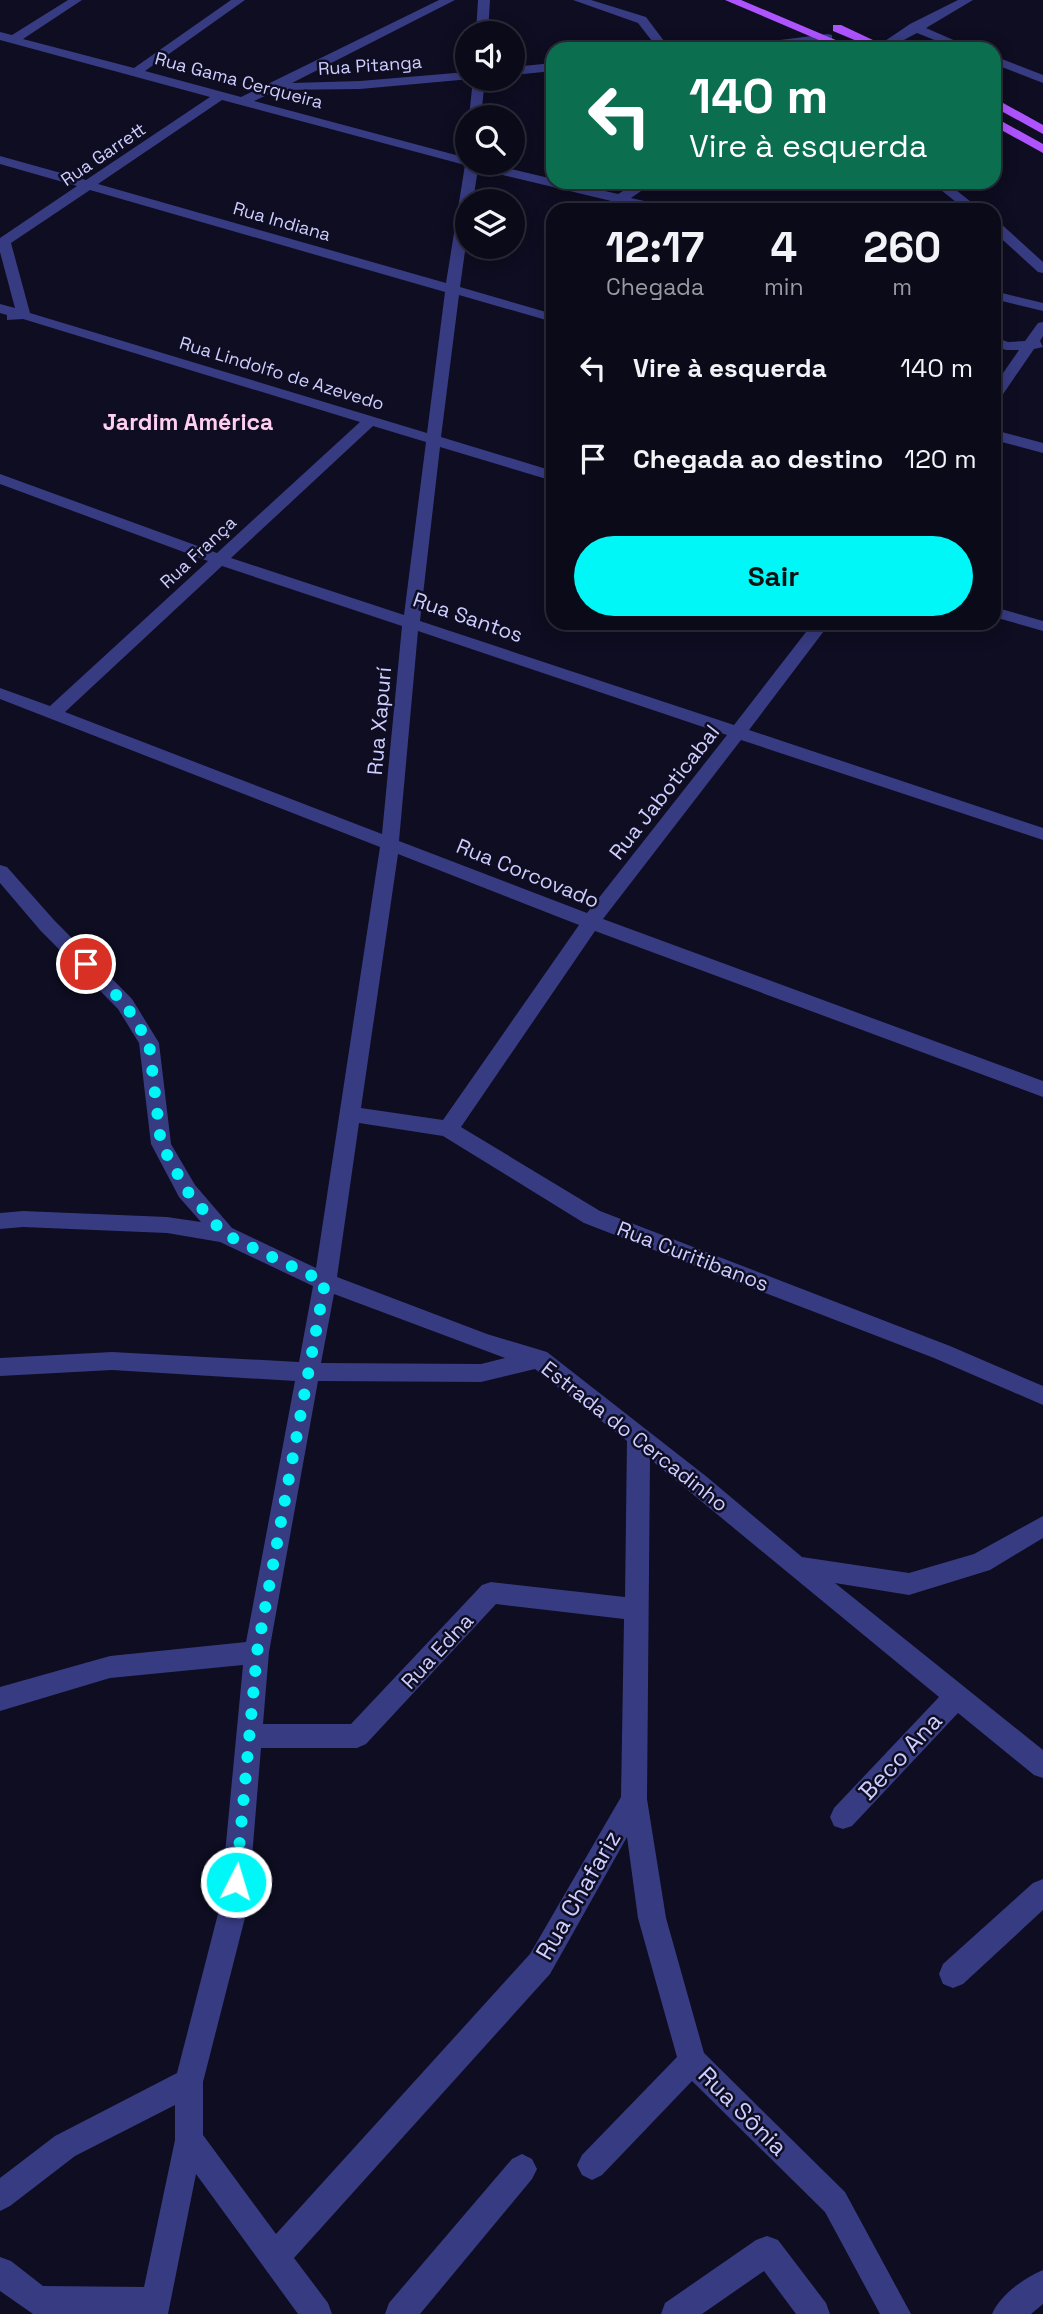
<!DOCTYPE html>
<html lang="pt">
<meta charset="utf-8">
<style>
body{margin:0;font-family:"Space Grotesk",sans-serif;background:#181826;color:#f1f3f6;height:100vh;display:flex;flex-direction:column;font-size:26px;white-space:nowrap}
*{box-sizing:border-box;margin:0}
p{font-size:23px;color:#999aa2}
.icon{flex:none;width:38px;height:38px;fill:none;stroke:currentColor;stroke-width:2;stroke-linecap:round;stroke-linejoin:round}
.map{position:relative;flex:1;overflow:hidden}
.panel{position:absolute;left:546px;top:203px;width:455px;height:427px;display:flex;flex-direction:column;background:#0a0a19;border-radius:21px;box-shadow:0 4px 18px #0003,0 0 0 2px #2a2b38}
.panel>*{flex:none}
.guide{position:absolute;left:546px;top:42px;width:455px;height:147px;border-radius:21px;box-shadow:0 4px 18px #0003,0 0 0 2px #2a2b38;background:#0b6e4f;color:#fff;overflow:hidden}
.buttons{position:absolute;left:455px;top:21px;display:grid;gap:14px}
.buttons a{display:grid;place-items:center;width:70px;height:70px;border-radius:50%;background:#0a0a19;box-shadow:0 4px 18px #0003,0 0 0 2px #2a2b38;font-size:35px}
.pin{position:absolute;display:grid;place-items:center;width:60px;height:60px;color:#fff;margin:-30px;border:4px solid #fff;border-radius:50%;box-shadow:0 2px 7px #0007}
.me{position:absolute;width:77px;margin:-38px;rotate:5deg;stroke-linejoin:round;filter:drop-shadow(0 0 5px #0008)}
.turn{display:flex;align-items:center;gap:24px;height:147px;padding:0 28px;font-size:32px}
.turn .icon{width:91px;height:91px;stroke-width:2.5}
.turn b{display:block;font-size:49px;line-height:60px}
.eta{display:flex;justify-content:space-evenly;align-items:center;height:119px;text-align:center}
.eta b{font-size:42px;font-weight:700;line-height:49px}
.button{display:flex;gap:14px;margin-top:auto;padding:14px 28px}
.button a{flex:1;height:80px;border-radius:42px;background:#00f7f8;color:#111;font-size:28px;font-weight:700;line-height:80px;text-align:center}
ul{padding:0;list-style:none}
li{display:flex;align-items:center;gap:21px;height:91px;padding:0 28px}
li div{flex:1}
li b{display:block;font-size:26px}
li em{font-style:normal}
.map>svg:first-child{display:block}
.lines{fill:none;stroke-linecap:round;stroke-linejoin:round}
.minor{fill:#373b81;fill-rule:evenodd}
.major{fill:#ae54ff;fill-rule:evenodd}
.route{stroke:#00f7f8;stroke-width:12;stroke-dasharray:0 21.6}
.labels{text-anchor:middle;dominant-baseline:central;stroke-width:5;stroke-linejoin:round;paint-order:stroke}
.far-street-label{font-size:18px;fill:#cecdff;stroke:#0e0d21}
.street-label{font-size:21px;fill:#cecdff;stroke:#0e0d21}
.far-district-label{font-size:23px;font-weight:bold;fill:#ffcff2;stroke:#0e0d21}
.near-street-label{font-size:24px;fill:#cecdff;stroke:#0e0d21}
</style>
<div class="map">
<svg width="1043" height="2314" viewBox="0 0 1043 2314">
<rect width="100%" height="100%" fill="#0e0d21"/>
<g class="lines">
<!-- minor -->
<path class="minor" d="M68 0H82L23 39 134 68 231 0H245L145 71 241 97 439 0H455L292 83 360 81 467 72V79H471L360 89 278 90 254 101 467 158V163H486L553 179V182H566L618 194 638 182H654L631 198 671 207 673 210H649L478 169 473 201H467V237L460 287 553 314V322L459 295 441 437 553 471V481L440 447 420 621 734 725 813 623H830L749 730 1043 828V840L741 740 603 919 1043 1081V1097L595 931 461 1127 600 1211 950 1346 1043 1386V1405L934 1358 584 1223 443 1136 359 1123 337 1277 487 1334 547 1352 707 1477 802 1557 909 1573 974 1554 1043 1516V1538L990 1570 909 1595 835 1583 1043 1750V1778L1034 1775 958 1713 852 1826 843 1829 834 1826 830 1817 834 1808 939 1697 650 1459 647 1799 666 1918 704 2053 845 2192 911 2314H880L825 2212 692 2081 602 2175 592 2180 582 2175 577 2165 582 2155 677 2057 638 1918 627 1837 550 1974 294 2258 328 2303 332 2314H298L196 2174 168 2314H33L0 2291V2257L11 2261 43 2286 144 2287 175 2140V2105L75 2156 10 2206 0 2211V2178L55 2136 177 2073 220 1906 243 1665 110 1678 0 1711V1687L110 1656 246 1642 295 1381 112 1370 0 1376V1358L112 1352 299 1362 313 1286 220 1242 167 1233 23 1227 0 1229V1213L23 1211 167 1217 201 1222 179 1197 151 1144 139 1043 118 1009 40 930 0 883V865L7 867 54 920 132 999 156 1038 159 1043 171 1144 195 1185 232 1228 316 1268 380 847 0 699V688L50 706 208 561 0 484V474L217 553 360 422 23 319 7 320V315L0 313V304L15 308 0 252V238L77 186 0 164V156L86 180 210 97 0 40V32L12 35ZM222 100 465 165 446 283 98 184ZM90 190 445 292 427 433 30 313 11 243ZM373 426 426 442 404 615 231 558ZM222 566 402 626 382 834 65 712ZM418 631 727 735 587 913 399 841ZM398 854 579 925 443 1120 361 1108ZM334 1294 505 1358 481 1364 321 1363ZM535 1369 627 1441 625 1597 491 1582 482 1585 351 1724H263L269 1652 318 1381 481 1382ZM496 1604 624 1619 621 1797 530 1954 276 2234 203 2135V2082L248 1906 261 1748H357L366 1744Z
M478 0H490L488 33H476Z
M573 0H591L646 17 664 41 661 49H649L652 41 638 23Z
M958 0H973L926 28 974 49H957L917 33 887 49 876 47 910 24Z
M828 34 832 35V41L769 49H734L740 45Z
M994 56 1043 75V83L994 64Z
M553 63V71L513 75V67Z
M473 79H485L481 117H469Z
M931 182H946L981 210H966Z
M994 221 999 222 1043 262V273L1038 272 994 232Z
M994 291 1043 303V311L994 299Z
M1043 322V336L1040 341 1043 347 1034 349 999 400 994 401V386L1019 350H1006L994 346V337L1008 342 1025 341 1038 323Z
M994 430 1043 443V453L994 440Z
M994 607 1043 621V631L994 617Z
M1043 1879V1910L963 1984 953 1988 943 1984 939 1974 943 1964 1033 1883Z
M522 2154 532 2159 537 2169 532 2179 420 2314H385L389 2303 512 2159Z
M767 2236 778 2240 826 2303 830 2314H796L764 2271 702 2314H661L665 2303 756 2240Z
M1043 2270V2304L1031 2314H992C1000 2295 1024 2278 1043 2270Z"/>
<!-- major -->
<path class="major" d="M725 0H741L857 49H840Z
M833 25H841L892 49H876L833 31Z
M994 98 1043 125V134L994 107Z
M994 117 1043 144V153L994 126Z"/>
</g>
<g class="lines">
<!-- route -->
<path class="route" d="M86 964 125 1004 149 1043 161 1144 187 1191 224 1234 325 1282 257 1652 236 1882"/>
</g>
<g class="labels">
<!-- far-street labels -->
<g class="far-street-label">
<text transform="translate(370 65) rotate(-4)">Rua Pitanga</text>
<text transform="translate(239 80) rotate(15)">Rua Gama Cerqueira</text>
<text transform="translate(103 154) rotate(-34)">Rua Garrett</text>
<text transform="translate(282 221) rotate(16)">Rua Indiana</text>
<text transform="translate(282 373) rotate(17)">Rua Lindolfo de Azevedo</text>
<text transform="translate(198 552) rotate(-43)">Rua França</text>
</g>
<!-- street labels -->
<g class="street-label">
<text transform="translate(468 617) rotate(19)">Rua Santos</text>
<text transform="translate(379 721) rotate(-85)">Rua Xapurí</text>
<text transform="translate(664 792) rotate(-52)">Rua Jaboticabal</text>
<text transform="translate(528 873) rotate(22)">Rua Corcovado</text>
<text transform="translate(693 1256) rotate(21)">Rua Curitibanos</text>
<text transform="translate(635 1436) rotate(38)">Estrada do Cercadinho</text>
<text transform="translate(437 1651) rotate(-47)">Rua Edna</text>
</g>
<!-- far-district labels -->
<g class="far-district-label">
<text x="188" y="422">Jardim América</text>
</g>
<!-- near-street labels -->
<g class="near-street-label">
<text transform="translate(900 1756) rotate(-47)">Beco Ana</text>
<text transform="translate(578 1895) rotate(-60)">Rua Chafariz</text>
<text transform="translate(743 2111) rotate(45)">Rua Sônia</text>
</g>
</g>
</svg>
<div class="buttons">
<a><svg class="icon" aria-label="sound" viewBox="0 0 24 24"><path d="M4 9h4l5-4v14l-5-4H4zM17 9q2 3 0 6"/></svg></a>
<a><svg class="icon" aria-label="search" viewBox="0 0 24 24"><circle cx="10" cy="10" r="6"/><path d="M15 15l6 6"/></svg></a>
<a><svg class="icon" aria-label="layers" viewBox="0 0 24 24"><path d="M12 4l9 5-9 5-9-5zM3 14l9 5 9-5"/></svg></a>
</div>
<div class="pin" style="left:86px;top:964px;background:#d93025"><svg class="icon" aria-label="arrive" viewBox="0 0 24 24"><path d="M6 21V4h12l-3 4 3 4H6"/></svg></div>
<svg class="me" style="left:236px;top:1882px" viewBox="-20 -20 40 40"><circle r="17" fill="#00f7f8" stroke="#fff" stroke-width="3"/><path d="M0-11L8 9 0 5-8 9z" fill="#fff"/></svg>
<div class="guide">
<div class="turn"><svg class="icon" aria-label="left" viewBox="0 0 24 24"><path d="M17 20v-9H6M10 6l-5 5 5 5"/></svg><div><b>140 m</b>Vire à esquerda</div></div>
</div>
<section class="panel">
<div class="eta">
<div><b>12:17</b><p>Chegada</p></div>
<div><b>4</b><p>min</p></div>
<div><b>260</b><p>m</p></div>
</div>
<ul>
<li><svg class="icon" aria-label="left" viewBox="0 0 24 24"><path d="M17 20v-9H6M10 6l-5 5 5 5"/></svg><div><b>Vire à esquerda</b></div><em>140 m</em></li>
<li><svg class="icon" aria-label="arrive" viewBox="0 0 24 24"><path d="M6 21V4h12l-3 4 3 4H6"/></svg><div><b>Chegada ao destino</b></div><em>120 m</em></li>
</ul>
<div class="button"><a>Sair</a></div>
</section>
</div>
